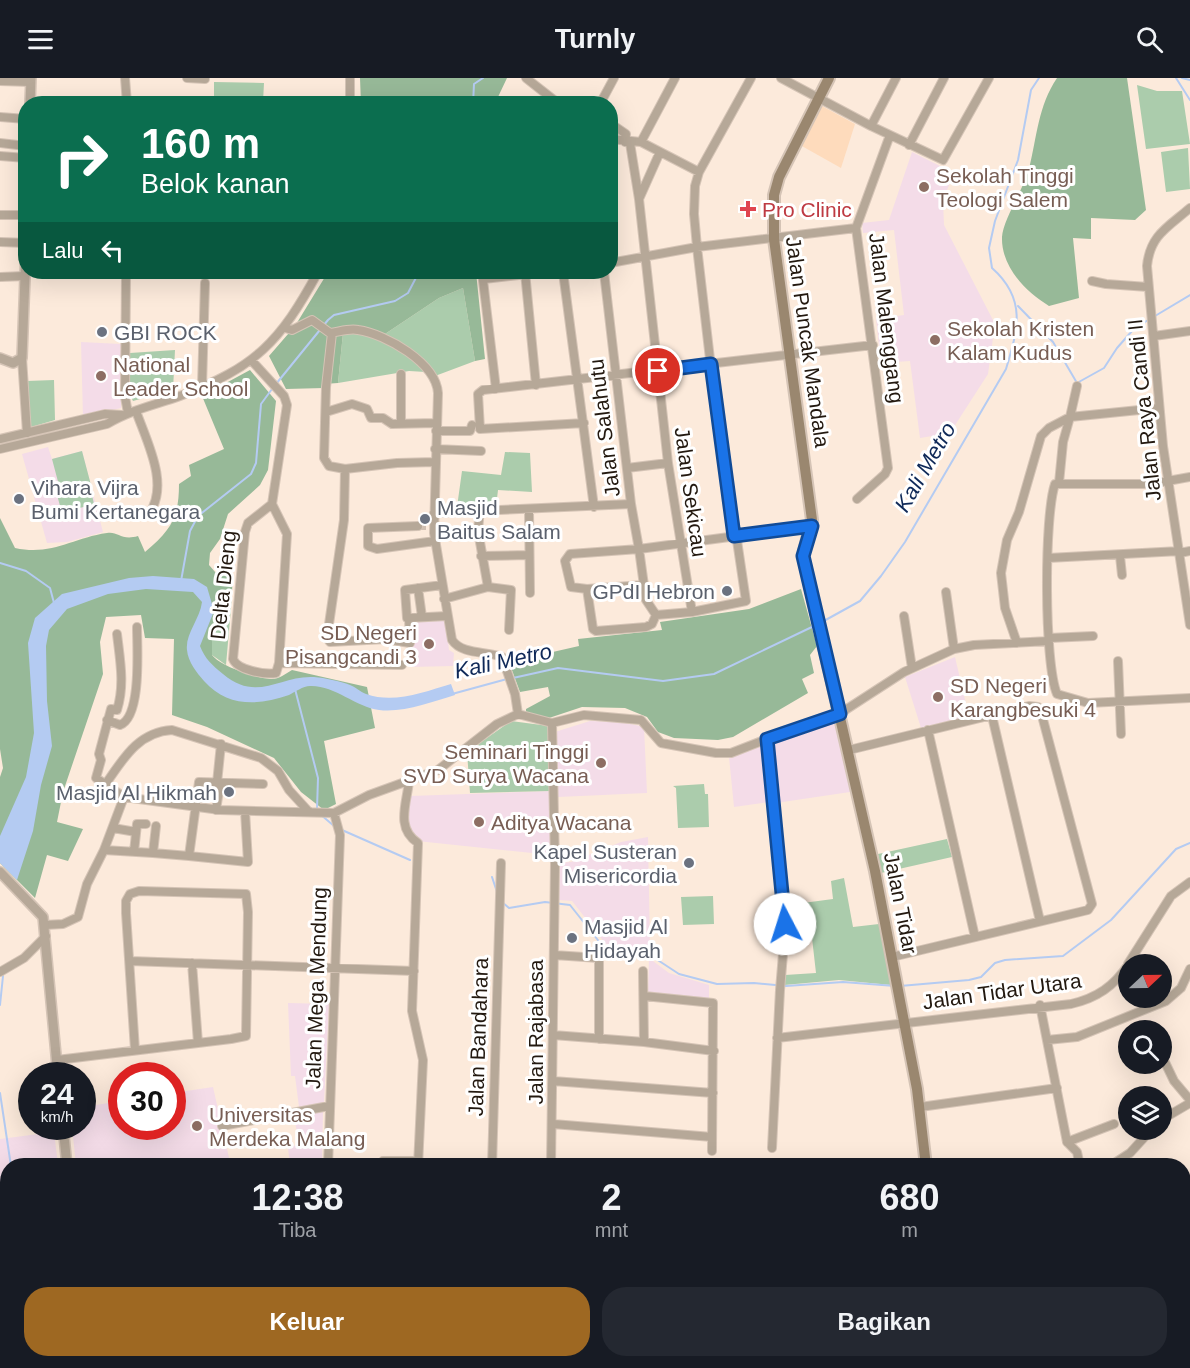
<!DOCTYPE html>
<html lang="id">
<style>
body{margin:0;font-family:Helvetica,sans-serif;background:#242831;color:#f1f3f6;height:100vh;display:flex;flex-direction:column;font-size:22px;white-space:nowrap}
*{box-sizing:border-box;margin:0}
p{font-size:20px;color:#9ea1a6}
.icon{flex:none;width:33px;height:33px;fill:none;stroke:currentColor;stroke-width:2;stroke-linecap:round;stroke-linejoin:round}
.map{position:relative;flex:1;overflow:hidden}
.sheet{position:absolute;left:0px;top:1080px;width:1191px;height:210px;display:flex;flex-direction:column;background:#171b24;border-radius:24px 24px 0 0;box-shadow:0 6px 24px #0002}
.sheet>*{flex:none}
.banner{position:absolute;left:18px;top:18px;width:600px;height:183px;border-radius:24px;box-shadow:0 6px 24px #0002;background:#0b6e4f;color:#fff;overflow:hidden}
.needle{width:39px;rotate:68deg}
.buttons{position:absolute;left:1118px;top:876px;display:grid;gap:12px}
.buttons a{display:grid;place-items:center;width:54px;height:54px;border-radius:50%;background:#171b24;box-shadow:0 6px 24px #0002;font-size:30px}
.speed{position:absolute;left:18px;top:984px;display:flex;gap:12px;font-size:30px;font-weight:700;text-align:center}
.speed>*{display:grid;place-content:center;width:78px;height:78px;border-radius:50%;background:#171b24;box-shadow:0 6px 24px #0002;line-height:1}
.speed small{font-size:15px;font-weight:400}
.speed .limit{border:9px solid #d22;background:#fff;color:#111}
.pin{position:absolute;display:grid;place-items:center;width:51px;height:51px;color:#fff;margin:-26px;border:3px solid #fff;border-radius:50%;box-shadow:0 2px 6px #0007}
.me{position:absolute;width:66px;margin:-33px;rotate:355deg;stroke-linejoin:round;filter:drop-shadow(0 0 4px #0008)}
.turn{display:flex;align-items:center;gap:21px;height:126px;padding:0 24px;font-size:27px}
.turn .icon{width:78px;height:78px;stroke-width:2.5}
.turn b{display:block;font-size:42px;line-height:51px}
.then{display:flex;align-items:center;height:57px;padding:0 24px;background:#0003;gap:12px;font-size:22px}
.eta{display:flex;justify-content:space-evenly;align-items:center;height:102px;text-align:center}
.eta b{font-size:36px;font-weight:700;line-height:42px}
.cta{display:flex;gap:12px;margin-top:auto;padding:12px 24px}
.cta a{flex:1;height:69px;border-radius:24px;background:#9e6822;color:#fff;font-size:24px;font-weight:700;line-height:69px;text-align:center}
.cta a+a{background:#242831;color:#f1f3f6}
header{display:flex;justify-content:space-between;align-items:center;height:78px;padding:0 24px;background:#171b24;font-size:27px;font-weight:700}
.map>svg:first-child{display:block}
.built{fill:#fedbbc}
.education{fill:#f4dce8}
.green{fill:#abccac}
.forest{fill:#97b998}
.water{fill:#b4cbf2}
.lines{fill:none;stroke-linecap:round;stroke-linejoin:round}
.stream{stroke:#b4cbf2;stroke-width:2}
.minor-tunnel{stroke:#d1c0b2;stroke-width:8;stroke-dasharray:8 4;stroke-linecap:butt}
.minor-casing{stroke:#d5c4b6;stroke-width:10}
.tertiary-casing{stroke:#d5c4b6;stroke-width:12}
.secondary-casing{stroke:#d5c4b6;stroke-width:14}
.minor{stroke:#b6a898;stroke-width:8}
.tertiary{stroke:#b6a898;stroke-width:9}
.secondary{stroke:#9a876f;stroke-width:10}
.route-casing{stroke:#114b97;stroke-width:15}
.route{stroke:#1a73e8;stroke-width:10}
.education-dot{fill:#8d6e63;stroke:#fff;stroke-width:2}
.health-dot{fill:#e0444e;stroke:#fff;stroke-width:2}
.worship-dot{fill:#6b7280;stroke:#fff;stroke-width:2}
.labels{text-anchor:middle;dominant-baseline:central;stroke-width:6;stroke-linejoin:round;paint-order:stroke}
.education-label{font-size:21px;fill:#785e54;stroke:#fff;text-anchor:start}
.health-label{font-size:21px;fill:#be3a42;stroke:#fff;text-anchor:start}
.street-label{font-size:21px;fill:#231910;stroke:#fff}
.worship-label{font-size:21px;fill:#5b616d;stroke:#fff;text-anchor:start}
.water-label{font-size:22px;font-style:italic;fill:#0f2958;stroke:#fff}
</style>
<header><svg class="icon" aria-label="menu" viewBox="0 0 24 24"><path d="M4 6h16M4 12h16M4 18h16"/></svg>Turnly<svg class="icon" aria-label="search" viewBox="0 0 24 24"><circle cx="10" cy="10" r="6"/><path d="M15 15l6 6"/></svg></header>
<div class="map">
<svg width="1190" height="1290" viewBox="0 0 1190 1290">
<rect width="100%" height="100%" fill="#fceadb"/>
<!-- built -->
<path class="built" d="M822 28 855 46 841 90 800 67Z"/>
<!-- education -->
<path class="education" d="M912 74 954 95 943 122 944 147 995 246 988 296 950 355 920 360 910 283 881 285 876 241 904 237 894 152 863 155 862 145 889 142Z
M81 264 121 266V330L83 339Z
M48 369 52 381 82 373 103 454 67 464 47 465 22 376Z
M445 539 449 572 454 575 453 588 409 589 411 541Z
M955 579 969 639 921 650 905 599Z
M590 643 622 644 644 649 647 715 558 719 555 654Z
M830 645 836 647 839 653 850 714 776 725 771 665 775 661Z
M762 666 769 724 734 729 729 679Z
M550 713 551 777 417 763 409 751 406 737 410 718Z
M648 759 650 870 613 871 605 865 572 823 559 822 560 785 571 784 621 764Z
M649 880 669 895 709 907V921L648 916Z
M288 925 329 926 324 1025 299 1029 295 998H291Z
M213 1009 230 1084 218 1088 76 1087 72 1049 82 1048 83 1029 121 1023 122 1048H172L173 1015Z
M323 1033 322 1087H290L288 1070 299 1066 294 1038Z
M54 1054 58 1087 8 1088 7 1125 0 1126V1061Z"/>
<!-- green -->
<path class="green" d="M214 4 264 5 263 24 214 25Z
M1137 7 1157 13H1182L1190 66 1146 71Z
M1188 70 1190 111 1166 114 1161 74Z
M463 210 475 283 435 298 413 273 385 256 439 220Z
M358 254 398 270 426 294 409 293 338 305 343 255Z
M175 272 173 312 133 323 129 315 130 275Z
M54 302 55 342 31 349 27 303Z
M82 373 91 407 73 412 90 408 94 426 62 435 57 417 61 415 52 381Z
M505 374 530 375 532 414 498 412 496 429H457L462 393 501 397Z
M231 530 226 587 212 577V546Z
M511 643 549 648 550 713 470 715 467 674Z
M704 706 705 716H708L709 749 678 750 676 710 673 708Z
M947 761 952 779 881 795 878 776Z
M844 800 853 849 879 846 891 907 839 902 784 907 785 897 816 895 812 860 792 862 788 827 833 821 831 803Z
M713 818 714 846 683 847 681 819Z"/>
<!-- forest -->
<path class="forest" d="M360 0H507L498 19 499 25 361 26Z
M1057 0H1127L1146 132 1135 142 1091 140V161L1073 160 1079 220 1049 228C1026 214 1001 189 1002 159 1003 142 1024 110 1029 91 1037 59 1038 28 1057 0Z
M328 194H476L485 281 475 283 463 210 439 220 385 256 364 250 343 255 338 305 324 306V310L286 311 269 278 295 248Z
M250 292 276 323 268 392 260 407 228 436 220 461 210 475 209 487 216 495 233 496 231 530 212 546V577C220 588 256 600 270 601 278 602 285 596 292 592L367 609 375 650 324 663 336 726 324 732 301 714 274 680 207 649 172 637 174 561 145 560 141 537 106 539 100 564 103 596 63 714 57 744 83 751 68 783 47 777 35 820 0 785V699L3 690 0 671V440L15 470C52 478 72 460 107 455 118 453 121 463 138 458L145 474C171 452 179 440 179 406L191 398 189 387 224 371 202 318Z
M801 511 817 568 810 577 814 595 802 601 808 615 733 659 718 662 674 660 658 654 647 639 625 630 582 629 549 640 526 634V631L550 618 548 609 520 614 509 584 579 568 578 561 662 552 660 544 749 531Z"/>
<!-- water -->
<path class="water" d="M153 498 194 501 207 509 214 533 200 568C205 581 212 587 223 596 257 625 280 597 314 599 325 600 340 603 350 607 356 609 360 614 366 616 394 626 424 614 451 606L455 617C432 624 403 635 379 632 356 629 334 607 310 608 303 608 295 614 289 617 258 628 227 629 204 603 197 595 188 584 187 572 185 556 200 541 202 524L193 514 146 511 108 516 67 531 49 552 46 568 47 623 52 668 41 707 33 753 17 802 0 785V758L26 699 34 655 28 565 35 540 62 516 129 500Z"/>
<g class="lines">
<!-- stream -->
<path class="stream" d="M1176 0 1190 22
M1182 0 1190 2
M473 26 474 6 483 0
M1018 228 1053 264 1077 305 1104 290 1117 270 1132 253 1148 242
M1155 238 1190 217
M276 306 328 242 334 237 395 223 408 215 419 194
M0 485 26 493 50 510 54 525
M181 503 190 453 198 438 251 396 256 385 261 326 272 311
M822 544 860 523 881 498 905 464 1006 291C1018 251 1027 221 992 190L989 170 995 143 1018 82 1031 12 1039 0
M513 600 558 590 663 603 714 596 814 548
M295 611 318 700 317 731
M452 616 507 601
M320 736 334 748
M342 752 410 782
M492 799 497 814
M502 824 509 830 545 824 570 827 605 871 647 875 679 896 717 906 754 905 786 908 843 904 895 908
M900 908 969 902 981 899 995 885 1005 882 1063 878 1111 842 1176 771 1190 765
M0 927 3 898
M0 1015 11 1088
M0 1176 8 1180
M381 1288 392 1282"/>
<!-- minor-tunnel -->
<path class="minor-tunnel" d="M418 448H432"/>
<defs>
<path id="minor" d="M125 0 127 26
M187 0 205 1
M526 0 559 26
M781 0 871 48 896 0
M0 3 31 4
M350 26V0
M600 26 614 0
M0 39 26 41
M610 45 626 56 625 64
M871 48 943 82 989 0
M610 61 641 64 699 94
M641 64 675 0
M0 65 26 68
M630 65 639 121 660 74
M909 67 944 0
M0 78 26 80
M639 121 668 385 692 534
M1190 130C1168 149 1150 157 1147 188L1163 368 1190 547
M0 137H26
M0 164 26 165
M610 185 697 169 856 150
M126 194 125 319 128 335
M204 194H318
M482 194 496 311
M525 194 536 307
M563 194 594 429
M604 194 631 426 639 471 812 448
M0 199 25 198
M484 201 546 194
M1092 203 1106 206 1148 209
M285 250 292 252 312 242 330 255C339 254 349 250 358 252 386 256 436 285 438 315L434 455 452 562C462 577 487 573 502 579L515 616 518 636
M332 255 326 309 324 380 329 388 345 391
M1154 258 1190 253
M22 280 27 355
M251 282 284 318 287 327 272 426 248 445 245 454 233 581C237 592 265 597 276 595L279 585 287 456 272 426
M401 296V346
M202 308 205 205
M136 333C146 362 171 408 148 437
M326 334 352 326 367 331 371 340H383L392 346 436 345
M584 345 480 351 478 316 483 312 873 267
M436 353H470L472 347
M0 361 105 336 122 337
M0 371 107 346C130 332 155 327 180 318 256 289 280 264 318 194
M435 371 481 373
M435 384 397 385 345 391 344 442 327 560 330 564 385 561 410 565 409 540 447 538
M627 390 668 385
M1190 399 1151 406H1055C1044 438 1044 585 1057 616L1088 625 1190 620
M1059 405 1063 364 1070 339 1159 330
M857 421 885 396 888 390 856 150 890 57
M529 432 530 515
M434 435 631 426
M418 448 368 450V468L377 471 435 463
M1180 475 1190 473
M481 478 528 477
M1120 478 1122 497
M1048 480 1180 473
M488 509 511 512 509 552
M418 510 422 539
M587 511 644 507
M946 514 954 571
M444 521 488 509 478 453 480 431
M656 537 652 546 646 549 596 553 593 551 587 511 571 509 565 483 570 476 639 471 646 522 656 537 692 534 746 523 710 281 697 169 694 136 695 108 699 94 751 0
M904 538 912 590
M409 540H407L405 512 442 507
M117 556C120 582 125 607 117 632L111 631 99 676 101 682 96 700 124 719
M1049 560 1093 558
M1017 565 1005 530 1001 495 1007 462 1019 434 1041 358 1049 350 1070 339 1077 308
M1118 583 1121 656
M279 585 402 587
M518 636 552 645 584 637 641 642 661 665 716 675H731L780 656 833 640 904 594 954 571 974 567 1049 563
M992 638 1040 843
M107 642 120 647C142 639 137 569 137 549
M928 652 975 859
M767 661 785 852 780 912 772 1070
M849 672 1029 628 1038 629 1041 634 1092 826 1088 832 892 879
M409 703C407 725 395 750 418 765L412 933 423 982 418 1088
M217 705 221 666
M105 707C123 681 138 654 172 652L261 680 278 693 289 712 309 734
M124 719 220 732 334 735 369 717 438 692 497 646 518 636
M216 732 220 706
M245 733 248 784 189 778 199 704 263 706
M113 750 136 754
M104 772 153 775 156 748
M134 774 137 746H146
M153 775 189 778
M45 847 63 846 78 839 87 806 104 772 124 719
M554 877 599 880V961
M130 883 414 893
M192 885 198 965
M1128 886 1171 818 1190 804
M643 893 644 964
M0 894 24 880 46 858
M644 918 713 925 712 1073
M1040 927 1067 1064
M553 957 644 964 714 973
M777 960 1071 926C1097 920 1114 908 1128 887
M1047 962 1077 959 1166 923 1181 910 1190 891
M1161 976 1174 1003 1190 1022
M57 982 231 961 246 958 248 834 246 816 139 813 130 816 126 823V835L135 972
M553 1003 713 1015
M920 1029 1057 1010
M1161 1042 1190 1025
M553 1046 712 1059
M222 1048 329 1028
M1067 1064 1114 1046
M1067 1064 1077 1074 1080 1088
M383 1083H419
M328 1088 340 757 334 735
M492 1088 501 785
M551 1088 555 786 552 645
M1110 1088 1130 1075 1151 1052
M0 1131 8 1130
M1184 1138H1190
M31 1282 32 1290
M197 1282 198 1290
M281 1282 282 1290
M403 1282V1290
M609 1282V1290
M458 1290 490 1282
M766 1290 792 1282"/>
<path id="tertiary" d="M30 26 31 0
M0 280 13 285 22 280 26 172
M0 794 43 839 58 998
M63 1048 67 1088
M109 1282 111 1290"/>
<path id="secondary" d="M829 0 779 99 774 117V161L812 442 804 473V482L875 793 917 1011 926 1088
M952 1282 953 1290"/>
</defs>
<!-- minor casing -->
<use href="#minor" class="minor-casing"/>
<!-- tertiary casing -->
<use href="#tertiary" class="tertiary-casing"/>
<!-- secondary casing -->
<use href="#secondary" class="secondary-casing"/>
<!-- minor -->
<use href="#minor" class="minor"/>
<!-- tertiary -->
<use href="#tertiary" class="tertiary"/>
<!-- secondary -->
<use href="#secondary" class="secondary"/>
</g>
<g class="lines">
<defs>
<path id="route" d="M658 293 711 286 734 458 812 448 803 478 840 636 767 661 785 846"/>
</defs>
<!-- route casing -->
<use href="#route" class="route-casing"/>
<!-- route -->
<use href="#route" class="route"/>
</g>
<!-- markers -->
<g class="education-dot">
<circle cx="924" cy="109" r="6"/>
<circle cx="935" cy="262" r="6"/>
<circle cx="101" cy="298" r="6"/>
<circle cx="429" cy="566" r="6"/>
<circle cx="938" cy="619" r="6"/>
<circle cx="601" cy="685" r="6"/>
<circle cx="479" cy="744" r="6"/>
<circle cx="197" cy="1048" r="6"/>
</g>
<path class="health-dot" d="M745 122h6v6h6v6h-6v6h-6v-6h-6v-6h6z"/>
<g class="worship-dot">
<circle cx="102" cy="254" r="6"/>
<circle cx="19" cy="421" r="6"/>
<circle cx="425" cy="441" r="6"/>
<circle cx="727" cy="513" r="6"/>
<circle cx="229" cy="714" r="6"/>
<circle cx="689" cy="785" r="6"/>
<circle cx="572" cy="860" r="6"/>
</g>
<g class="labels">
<!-- education labels -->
<g class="education-label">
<text x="936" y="97">Sekolah Tinggi<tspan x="936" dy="24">Teologi Salem</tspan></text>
<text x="947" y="250">Sekolah Kristen<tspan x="947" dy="24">Kalam Kudus</tspan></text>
<text x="113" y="286">National<tspan x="113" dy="24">Leader School</tspan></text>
<text x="417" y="554" text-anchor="end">SD Negeri<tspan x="417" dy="24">Pisangcandi 3</tspan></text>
<text x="950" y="607">SD Negeri<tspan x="950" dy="24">Karangbesuki 4</tspan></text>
<text x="589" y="673" text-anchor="end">Seminari Tinggi<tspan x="589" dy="24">SVD Surya Wacana</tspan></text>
<text x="491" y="744">Aditya Wacana</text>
<text x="209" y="1036">Universitas<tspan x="209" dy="24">Merdeka Malang</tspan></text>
</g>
<!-- health labels -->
<g class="health-label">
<text x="762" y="131">Pro Clinic</text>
</g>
<!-- street labels -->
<g class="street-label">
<text transform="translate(887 240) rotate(83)">Jalan Malenggang</text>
<text transform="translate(808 264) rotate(82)">Jalan Puncak Mandala</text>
<text transform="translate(1144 332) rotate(-96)">Jalan Raya Candi II</text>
<text transform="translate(604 350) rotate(-97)">Jalan Salahutu</text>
<text transform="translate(691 414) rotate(82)">Jalan Sekicau</text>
<text transform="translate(223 507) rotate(-84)">Delta Dieng</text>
<text transform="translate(901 825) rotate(79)">Jalan Tidar</text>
<text transform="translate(316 910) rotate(-88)">Jalan Mega Mendung</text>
<text transform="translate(1002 913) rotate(-8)">Jalan Tidar Utara</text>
<text transform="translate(535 954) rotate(-90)">Jalan Rajabasa</text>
<text transform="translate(478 959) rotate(-88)">Jalan Bandahara</text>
</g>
<!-- worship labels -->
<g class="worship-label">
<text x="114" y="254">GBI ROCK</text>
<text x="31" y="409">Vihara Vijra<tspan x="31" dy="24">Bumi Kertanegara</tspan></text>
<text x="437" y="429">Masjid<tspan x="437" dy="24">Baitus Salam</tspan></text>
<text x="715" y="513" text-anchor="end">GPdI Hebron</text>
<text x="217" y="714" text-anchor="end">Masjid Al Hikmah</text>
<text x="677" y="773" text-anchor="end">Kapel Susteran<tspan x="677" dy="24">Misericordia</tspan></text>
<text x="584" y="848">Masjid Al<tspan x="584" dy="24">Hidayah</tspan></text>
</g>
<!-- water labels -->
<g class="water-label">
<text transform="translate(925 389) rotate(-60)">Kali Metro</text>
<text transform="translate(503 583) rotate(-12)">Kali Metro</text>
</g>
</g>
</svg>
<div class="buttons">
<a><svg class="needle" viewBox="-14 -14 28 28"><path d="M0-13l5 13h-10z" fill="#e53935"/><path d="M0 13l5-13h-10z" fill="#9ea1a6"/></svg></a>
<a><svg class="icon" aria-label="search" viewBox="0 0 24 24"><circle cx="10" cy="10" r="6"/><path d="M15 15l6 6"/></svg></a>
<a><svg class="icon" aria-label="layers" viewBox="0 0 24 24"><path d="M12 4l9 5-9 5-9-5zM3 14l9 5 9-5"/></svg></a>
</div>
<div class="speed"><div>24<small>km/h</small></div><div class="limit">30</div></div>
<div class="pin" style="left:658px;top:293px;background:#d93025"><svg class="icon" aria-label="arrive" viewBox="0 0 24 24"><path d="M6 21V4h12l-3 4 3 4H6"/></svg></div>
<svg class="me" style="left:785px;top:846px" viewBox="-20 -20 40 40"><circle r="19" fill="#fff"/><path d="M0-13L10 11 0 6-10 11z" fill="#1a73e8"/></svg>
<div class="banner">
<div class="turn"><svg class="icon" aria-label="right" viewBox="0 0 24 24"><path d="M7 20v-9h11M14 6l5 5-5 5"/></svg><div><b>160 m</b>Belok kanan</div></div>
<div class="then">Lalu<svg class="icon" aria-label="left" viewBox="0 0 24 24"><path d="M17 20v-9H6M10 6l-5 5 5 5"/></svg></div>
</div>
<section class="sheet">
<div class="eta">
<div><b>12:38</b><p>Tiba</p></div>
<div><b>2</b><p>mnt</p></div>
<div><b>680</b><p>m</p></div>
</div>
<div class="cta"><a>Keluar</a><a>Bagikan</a></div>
</section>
</div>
